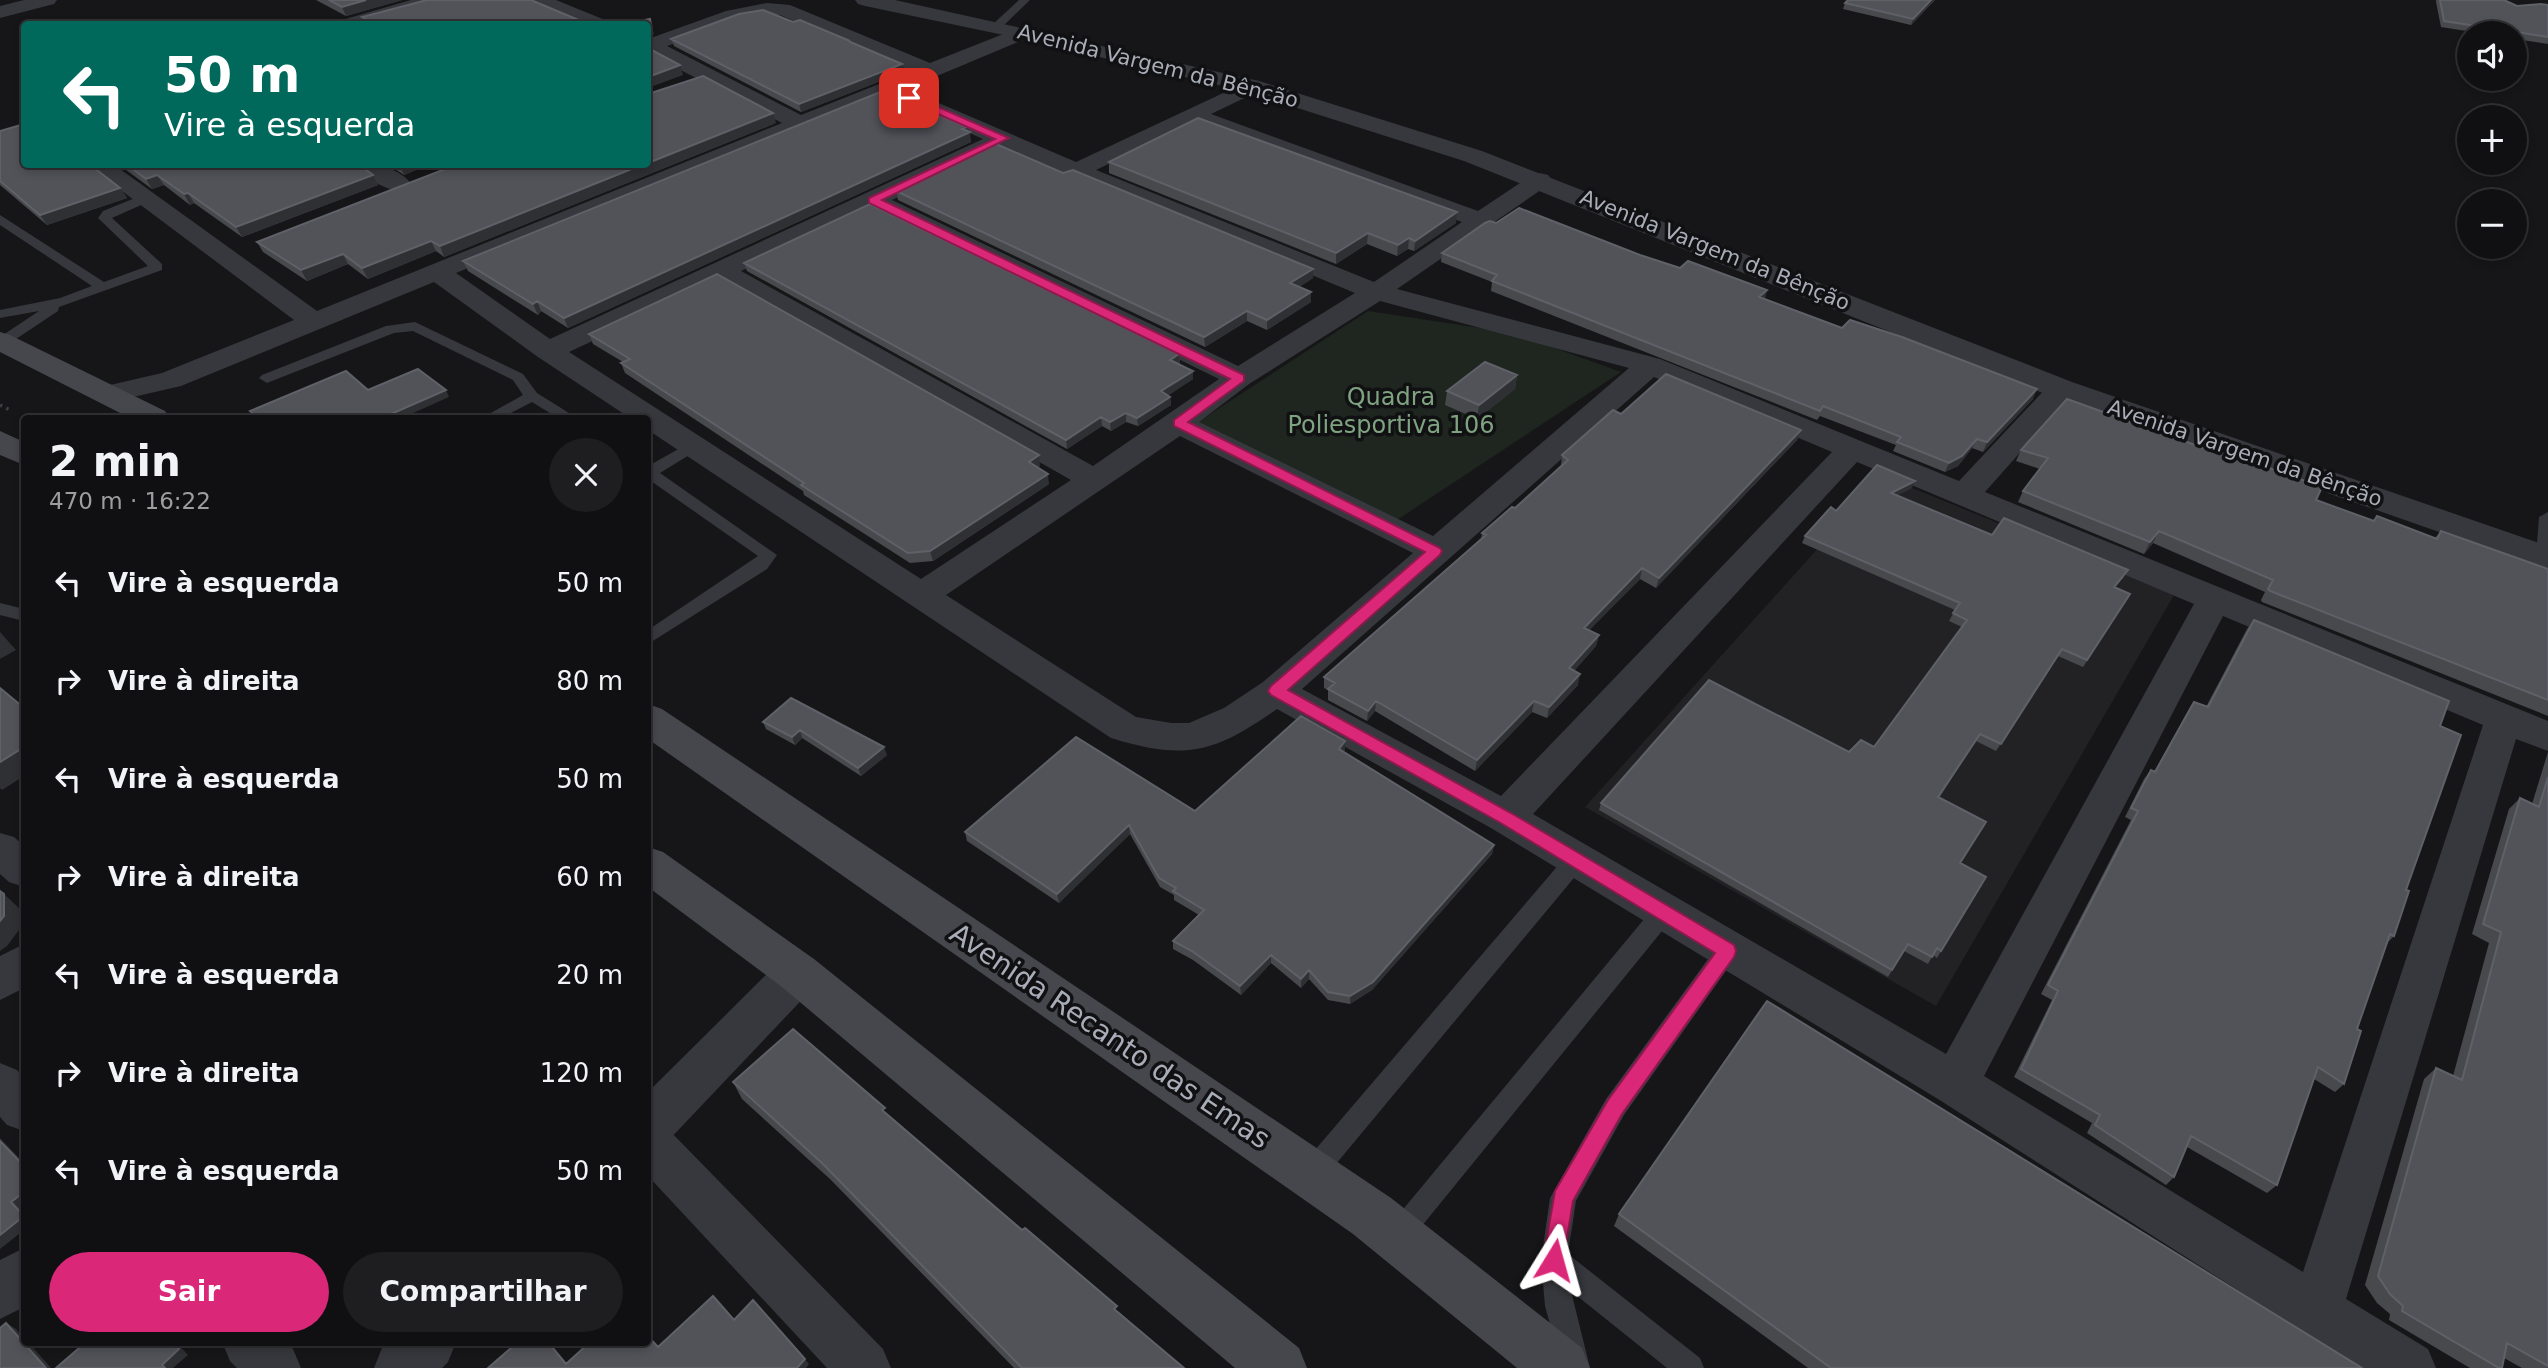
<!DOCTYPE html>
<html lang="pt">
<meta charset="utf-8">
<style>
body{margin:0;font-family:"DejaVu Sans",sans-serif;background:#1e1e20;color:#f1f3f6;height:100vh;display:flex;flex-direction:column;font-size:26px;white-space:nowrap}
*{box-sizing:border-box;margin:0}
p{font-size:23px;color:#9c9d9f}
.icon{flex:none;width:38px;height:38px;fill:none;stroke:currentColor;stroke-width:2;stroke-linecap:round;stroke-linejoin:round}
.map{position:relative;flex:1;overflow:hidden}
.panel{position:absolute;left:21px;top:415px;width:630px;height:931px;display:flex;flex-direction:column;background:#101012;border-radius:7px;box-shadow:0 4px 10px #0003,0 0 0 2px #303032}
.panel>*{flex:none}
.banner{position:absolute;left:21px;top:21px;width:630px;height:147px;border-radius:7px;box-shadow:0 4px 10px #0003,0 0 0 2px #303032;background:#00695c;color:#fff;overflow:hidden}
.buttons{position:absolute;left:2457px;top:21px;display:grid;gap:14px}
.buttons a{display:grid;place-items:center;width:70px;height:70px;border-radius:50%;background:#101012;box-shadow:0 4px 10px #0003,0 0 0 2px #303032;font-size:35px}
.pin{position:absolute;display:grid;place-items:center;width:60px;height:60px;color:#fff;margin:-30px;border-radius:14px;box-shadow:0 4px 10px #0006}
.me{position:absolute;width:77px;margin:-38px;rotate:8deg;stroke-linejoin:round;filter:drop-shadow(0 0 5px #0008)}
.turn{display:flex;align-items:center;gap:24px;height:147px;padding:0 28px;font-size:32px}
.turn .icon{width:91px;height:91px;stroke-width:2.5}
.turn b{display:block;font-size:49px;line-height:60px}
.round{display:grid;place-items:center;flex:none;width:74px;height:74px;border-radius:37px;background:#1e1e20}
.headline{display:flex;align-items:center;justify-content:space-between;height:119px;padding:0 28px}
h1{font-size:42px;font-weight:700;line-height:52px}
.cta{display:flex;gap:14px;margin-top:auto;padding:14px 28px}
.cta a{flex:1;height:80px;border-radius:42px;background:#db2777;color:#fff;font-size:28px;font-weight:700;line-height:80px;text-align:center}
.cta a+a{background:#1e1e20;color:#f1f3f6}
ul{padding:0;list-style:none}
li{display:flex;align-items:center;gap:21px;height:98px;padding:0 28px}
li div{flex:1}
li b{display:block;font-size:26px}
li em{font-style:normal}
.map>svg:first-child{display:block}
.built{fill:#222225}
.green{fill:#1e261f}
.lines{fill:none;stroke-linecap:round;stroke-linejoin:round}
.path{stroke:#3d3f44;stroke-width:3.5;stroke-dasharray:2.5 4.5;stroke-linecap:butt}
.service{fill:#37383d;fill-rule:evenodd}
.minor{fill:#37383d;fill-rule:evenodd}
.tertiary{fill:#37383d;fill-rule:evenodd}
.secondary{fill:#45474d;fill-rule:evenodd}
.wall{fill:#47494d}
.shaded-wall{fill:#2f3033}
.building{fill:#525359;stroke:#5f6168;stroke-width:2}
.route{fill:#db2777;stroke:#8e194d;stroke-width:2}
.labels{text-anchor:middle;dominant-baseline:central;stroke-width:7;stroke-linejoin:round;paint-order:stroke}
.far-street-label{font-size:21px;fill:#a8adb8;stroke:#111113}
.park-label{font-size:24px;fill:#7fa381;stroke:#111113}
.near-street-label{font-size:28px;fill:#a8adb8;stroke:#111113}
</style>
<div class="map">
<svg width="2548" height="1368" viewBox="0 0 2548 1368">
<rect width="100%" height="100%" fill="#161618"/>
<!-- built -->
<path class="built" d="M1883 476 2174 595 1936 1006 1585 807Z"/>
<!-- green -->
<path class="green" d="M1368 311 1513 333 1621 372 1397 520 1198 422Z"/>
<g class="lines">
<!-- path -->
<path class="path" d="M0 405 12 411"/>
<!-- service -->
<path class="service" d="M1019 0H1030L1000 29H992V25Z
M145 194 150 195V201L112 218 162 264V270L59 307 58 311 7 345 0 346V337L39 311 0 318V310L60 298 92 286 0 225V215L104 282 148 266 98 218 103 211Z
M415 322 523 374 537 393 577 418H558L532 402 501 418H482L523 395 513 380 413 331 394 333 272 381 267 383 259 378 262 375 386 326Z
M693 441 699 443 701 446 699 449 660 473 777 555 767 569 648 644V630L758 556 648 479V466Z
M2548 512V562L2545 563 2536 557 2539 517Z
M0 603 24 609V621L0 615Z
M1575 852 1583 855 1586 861 1583 867 1321 1182 1312 1185 1303 1182 1299 1173 1303 1164 1567 855Z
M1663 904 1671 906 1674 913 1671 920 1408 1243 1399 1247 1390 1243 1386 1234 1390 1225 1655 906Z
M1727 941 1735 944 1738 951 1735 958 1624 1115 1576 1201 1568 1254 1700 1358 1704 1368H1667L1571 1291 1590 1368H1562L1545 1306 1541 1260 1550 1198 1606 1099 1719 944Z"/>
<!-- minor -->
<path class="minor" d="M24 0H57L54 4 0 18V6Z
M411 0H442L439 4 369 24H339L342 20Z
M529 0H556L605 20 608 24H582L532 4Z
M767 3 790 5 930 63 1016 29H1030L1033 33 1030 37 906 89 1076 162 1251 80 1259 81 1262 86 1259 91 1211 114 1478 211 1532 175 1540 173 1548 175 1552 180 1548 185 1397 289 1660 359 1959 481 2051 383 2061 380 2071 383 2076 389 2071 395 1985 492 2548 721V751L2516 739 2346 1299 2428 1349 2436 1368H2360L1938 1099 1491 828 1277 709C1214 753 1186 761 1111 738L648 430V418H630L538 357 434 282 181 386 107 403 97 400 92 394 97 388 162 373 294 320 86 164H113L317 311 782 123 648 53V39L726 11ZM767 15H780L912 71 801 115 667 46 740 19ZM887 96 983 139 550 339 456 273ZM1193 123 1462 222 1374 282 1096 170ZM1003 147 1355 293 1238 366 892 200ZM872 209 1219 379 1093 466 741 271ZM720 281 1071 480 921 579 569 352ZM1380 301 1629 368 1433 536 1199 422 1249 384ZM1654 377 1832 452 1501 796 1302 689ZM1180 436 1413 553 1263 682 1224 708 1189 723H1171L1136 717 946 595ZM1857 462 2194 604 1946 1054 1533 814ZM2223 616 2483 725 2303 1272 1984 1076Z
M353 164C374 164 399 166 413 186L410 191C393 195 363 178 353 164Z
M0 833 14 837 24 846V887L9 882 0 874Z
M24 944V988L0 1000V956Z
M0 1063 17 1070 24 1078V1131L7 1125 0 1117Z
M648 1119 665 1126 883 1349 891 1368H827L648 1176Z
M24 1248V1307L0 1319V1260Z
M222 1342H287L293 1349 301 1368H237L230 1361Z"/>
<!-- tertiary -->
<path class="tertiary" d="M855 0H895L1259 81 1482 151 2072 382 2548 546V570L2050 396 1464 161 1244 91 1023 39 865 6 858 4Z
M798 953 814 959 821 973 814 987 666 1143 648 1149V1092L782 959Z
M388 1342H456L448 1362 442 1368H374L382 1348Z"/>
<!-- secondary -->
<path class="secondary" d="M0 332 10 335 165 411 170 418H130L0 352Z
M0 431 24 442V465L0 455Z
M648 704 662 709 1391 1198 1582 1348 1590 1368H1517L1353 1234 648 739Z
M648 847 663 852 814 959 1299 1348 1307 1368H1235L782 987 648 887Z"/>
</g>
<!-- wall -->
<path class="wall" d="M316 0H402L346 16Z
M1848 0H1935L1911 25 1843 9 1845 3Z
M2436 0H2504L2517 6 2548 5V44L2515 39V33H2479L2441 27 2436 2Z
M793 22 850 41 851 43 902 64 904 72 801 112 674 46 671 39Z
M776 123 444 257 436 251 368 279 348 264 307 281 263 252 257 242Z
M966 127 971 142 568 328 541 311 538 315 468 271 463 261Z
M0 131 120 188 127 198 47 225 0 185Z
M1109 162 1456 223 1414 251 1408 249 1397 256 1367 244 1336 264 1109 173Z
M118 164H358L378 185 242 237 194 203 190 205 164 185 152 189Z
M387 164H430L404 175Z
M1063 173 1313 269V278L1299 287 1311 302 1267 330 1247 321 1205 347 898 200 896 191Z
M1496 223 1640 255 1765 299 2033 399 1983 452 1972 448 1958 466 1945 472 1893 451 1896 445 1820 416 1817 420 1491 291 1492 282 1441 262 1442 253Z
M744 263 1179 354 1180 363 1178 364 1193 379 1168 395 1170 397 1171 405 1138 426 1126 422 1111 431 1102 426 1067 449 747 271Z
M589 334 1040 466 1038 467 1049 484 933 561 910 563 804 495 803 491 625 373 621 363 623 362 593 344Z
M1517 375 1515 389 1477 419 1445 405 1447 391Z
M1621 414 1801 430 1797 440 1656 588 1640 579 1589 630 1599 635 1596 646 1574 671 1578 685 1547 718 1532 712 1475 771 1375 711 1367 721 1328 700V690L1324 688V677L1481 539 1482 533 1515 508 1561 466 1562 455Z
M2021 450 2316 500 2373 521 2377 516 2435 538 2441 531 2548 569V716L2262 602 2261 600 2265 592 2153 543 2144 554 2018 502 2023 491 2040 469 2016 461Z
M1912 488 1897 495 1992 535 2124 577 2115 587 2130 594 2083 667 2058 656 1996 751 1976 741 1939 798 1960 863 1986 877 1937 958 1933 955 1928 964 1904 951 1888 977 1599 810 1601 803 1874 747 1962 627 1949 621 1955 610 1802 543 1805 536 1836 511Z
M2254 620 2440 726 2406 890 2394 936 2388 942 2357 1029 2344 1084 2335 1092 2314 1079 2277 1185 2267 1193 2187 1147 2174 1177 2166 1185 2087 1133 2092 1123 2014 1077 2052 1000 2041 994 2131 820 2125 817 2144 779 2151 770 2154 772 2188 711 2194 702 2206 707 2247 629Z
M791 698 887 755 861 776 802 738 795 745 766 729 763 722Z
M1345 741V750L1343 752 1494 845 1492 854 1372 990 1350 1004 1328 1000 1309 979 1301 988 1271 963 1241 995 1193 960 1173 949V941L1199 915 1174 900V895L1160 887 1130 834 1059 903 967 841 965 832 1195 811Z
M2548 752V1368H2522L2504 1358 2502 1368H2470L2389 1320 2390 1314 2377 1303 2365 1285 2424 1079 2436 1068 2453 1076 2489 943 2472 934 2509 809 2520 798 2532 804Z
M733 1082 888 1116 1184 1368H1014L831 1180 742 1099Z
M1619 1214 2362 1368H1808L1614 1226Z"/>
<!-- shaded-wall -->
<path class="shaded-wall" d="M366 0H402L346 16 342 7Z
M1931 0H1935L1911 25 1913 19Z
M651 25 654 34 648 38V27Z
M902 64 904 72 801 112 799 104Z
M680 65 683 75 648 88V77Z
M773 113 776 123 444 257 440 246 644 164H648V163Z
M966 127 967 133 970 132 971 142 568 328 564 318Z
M401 164H430L404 175 400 165Z
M157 175 164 185 152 189 146 179Z
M373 175 378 185 242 237 236 227Z
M120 188 127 198 47 225 40 215Z
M188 193 194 203 190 205 184 194Z
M1457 212 1456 223 1414 251 1415 241Z
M1368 233 1367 244 1336 264V253Z
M1409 238 1408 249 1397 256 1398 245Z
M431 241 436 251 368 279 362 268Z
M343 254 348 264 307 281 301 270Z
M1313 269V278L1290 293V283Z
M1767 290 1765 300 1759 297Z
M1311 292V302L1267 330V320Z
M537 301 541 311 538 315 533 304Z
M1247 311V321L1205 347 1204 337Z
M1179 354 1180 363 1171 368 1170 360Z
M1193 371V379L1162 400 1161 391Z
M1517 375 1515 389 1477 419 1479 405Z
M2037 389 2033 399 1983 452 1987 442Z
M446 390 449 397 402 418H382Z
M1170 397 1171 405 1138 426 1137 418Z
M1126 413V422L1111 431 1110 422Z
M1101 417 1102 426 1067 449 1066 440Z
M1801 430 1797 440 1656 588 1659 578Z
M1977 439 1972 448 1958 466 1945 472 1949 463Z
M1039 455 1040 466 1031 472 1029 462Z
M1048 474 1049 484 933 561 930 551Z
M1915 481 1912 488 1888 500 1891 493Z
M2159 531 2153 543 2144 554 2150 542Z
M1642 568 1640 579 1582 638 1584 628Z
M0 632 16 650 0 659Z
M1599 635 1596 646 1567 679 1569 668Z
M1580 674 1578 685 1547 718 1549 707Z
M1376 701 1375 711 1367 721 1368 711Z
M1534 701 1532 712 1475 771 1477 760Z
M800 730 802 738 795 745 792 737Z
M1345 741V750L1338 758 1339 749Z
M24 747V776L2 790 0 788V762Z
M884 747 887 755 861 776 858 768Z
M1129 825 1130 834 1059 903 1057 894Z
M1494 845 1492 854 1372 990 1350 1004V996Z
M4 894 19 908V930L7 946 0 951V921Z
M1271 955V963L1241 995 1240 986Z
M1309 970V979L1301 988V979Z
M0 1138 24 1163V1166L0 1141Z
M24 1192V1205L21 1208 24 1212V1215L11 1202Z
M24 1216V1230L0 1249V1235Z
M6 1323 16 1329 24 1339V1342H28L51 1368H46Z
M173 1342H176L188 1355 173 1368H165L162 1365Z
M805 1359 809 1364 806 1368H797Z"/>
<!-- building -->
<path class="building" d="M329 0H366L342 7Z
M427 0H531L588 24H353L367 20 362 17Z
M1848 0H1931L1913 19 1845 3Z
M2440 0H2504L2517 6 2541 4 2548 5V37L2444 21Z
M763 10 793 22 800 20 850 41H848L902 64 799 104 671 39 739 14Z
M650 19 651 25 648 27V24H624Z
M648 48 680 65 648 77Z
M703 76 773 113 648 163V94Z
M885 90 966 127 962 129 970 132 564 318 537 301 533 304 463 261Z
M1198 118 1457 212 1415 241 1409 238 1398 245 1368 233 1336 253 1109 162Z
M24 124V164H89L120 188 40 215 0 181V131Z
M996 144 1063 173 1073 170 1313 269 1290 283 1311 292 1267 320 1247 311 1204 337 896 191Z
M126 164H358L373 175 236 227 188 193 184 194 157 175 146 179Z
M458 164H644L440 246 431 241 362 268 343 254 301 270 257 242Z
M870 204 1179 354 1170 360 1193 371 1161 391 1170 397 1137 418 1126 413 1110 422 1101 417 1066 440 744 263Z
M1519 208 1640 255 1680 268 1688 261 1767 290 1759 297 1842 328 1850 320 1902 337 2037 389 1987 442 1977 439 1962 456 1949 463 1897 442 1901 437 1823 406 1820 411 1492 281 1497 275 1442 253 1485 223 1490 221 1496 223Z
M717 274 1039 455 1029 462 1048 474 930 551 908 553 801 485 804 483 621 363 630 359 589 334Z
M1485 362 1517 375 1479 405 1447 391Z
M418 369 446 390 382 418H258L250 411 346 371 368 390Z
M1666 374 1801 430 1659 578 1642 568 1584 628 1599 635 1569 668 1580 674 1549 707 1534 701 1477 760 1376 701 1368 711 1328 689 1335 683 1324 677 1486 535 1482 533 1512 507 1515 508 1568 460 1562 455 1613 410 1621 414Z
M2067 399 2209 450 2211 447 2322 487 2316 500 2374 521 2377 516 2437 539 2441 531 2548 569V700L2270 591 2268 589 2273 580 2159 531 2150 542 2023 491 2048 458 2021 450Z
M1877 465 1915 481 1891 493 1992 535 2004 518 2128 570 2114 587 2130 594 2087 660 2062 649 2001 744 1980 734 1938 797 1986 822 1960 863 1986 877 1941 951 1937 948 1932 957 1908 944 1892 970 1601 803 1709 680 1849 752 1861 740 1874 747 1967 620 1953 613 1960 603 1805 536 1831 507 1836 511Z
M2254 620 2449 701 2440 726 2461 735 2406 890 2409 891 2394 936 2390 934 2357 1029 2361 1031 2344 1084 2318 1067 2277 1185 2191 1136 2174 1177 2095 1125 2100 1115 2021 1069 2058 991 2048 985 2138 811 2131 808 2151 770 2155 772 2194 702 2208 707Z
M0 688 24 708V747L0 762Z
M791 698 884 747 858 768 800 730 792 737 763 722Z
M1301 716 1345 741 1339 749 1494 845 1373 982 1350 996 1328 992 1309 970 1301 979 1271 955 1240 986 1192 951 1173 941 1204 910 1173 891 1176 888 1159 878 1129 825 1057 894 965 832 1076 737 1195 811Z
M2548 777V1366L2507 1343 2502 1368H2499L2402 1311 2403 1306 2390 1294 2378 1276 2436 1068 2462 1080 2501 932 2483 924 2520 798 2539 807Z
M0 891 4 894V916L0 921Z
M1767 1001 2362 1368H1831L1619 1214Z
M793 1029 885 1108 882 1110 1022 1230 1025 1228 1117 1306 1114 1309 1184 1368H1022L823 1164 733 1082Z
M0 1141 24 1166V1192L11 1202 24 1216 0 1235Z
M713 1296 734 1320 753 1300 805 1359 797 1368H488L518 1342H548L566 1364 590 1342H648V1336L658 1347Z
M6 1323 46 1368H0V1328Z
M86 1342H173L179 1349 162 1365 165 1368H56Z"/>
<!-- route -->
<path class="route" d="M906 96H913L1009 138 882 200 1244 375V381L1188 422 1440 548 1442 551 1440 555 1288 690 1511 813 1734 945 1736 951 1734 957 1622 1114 1573 1201 1562 1268 1554 1271 1546 1268 1543 1260 1555 1191 1608 1100 1715 953 1499 822 1271 695 1268 691 1271 686 1425 552 1174 426V420L1230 379 869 203V198L995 139 906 100Z"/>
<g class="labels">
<!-- far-street labels -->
<g class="far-street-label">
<text transform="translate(1158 66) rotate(14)">Avenida Vargem da Bênção</text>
<text transform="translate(1715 250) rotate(22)">Avenida Vargem da Bênção</text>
<text transform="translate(2245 453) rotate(19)">Avenida Vargem da Bênção</text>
</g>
<!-- park labels -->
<g class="park-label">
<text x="1391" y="397">Quadra<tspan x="1391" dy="28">Poliesportiva 106</tspan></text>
</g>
<!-- near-street labels -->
<g class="near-street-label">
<text transform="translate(1110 1036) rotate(34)">Avenida Recanto das Emas</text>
</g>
</g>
</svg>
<div class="buttons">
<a><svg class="icon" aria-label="sound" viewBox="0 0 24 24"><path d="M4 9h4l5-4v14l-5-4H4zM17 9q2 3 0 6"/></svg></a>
<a>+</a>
<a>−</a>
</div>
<div class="pin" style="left:909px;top:98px;background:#d93025"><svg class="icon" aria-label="arrive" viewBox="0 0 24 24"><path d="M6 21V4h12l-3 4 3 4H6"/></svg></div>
<svg class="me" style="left:1554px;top:1260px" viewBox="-20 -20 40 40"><path d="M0-17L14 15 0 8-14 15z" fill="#db2777" stroke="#fff" stroke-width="4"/></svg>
<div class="banner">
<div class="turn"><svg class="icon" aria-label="left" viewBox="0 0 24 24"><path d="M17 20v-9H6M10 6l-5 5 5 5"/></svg><div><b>50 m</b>Vire à esquerda</div></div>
</div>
<section class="panel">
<div class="headline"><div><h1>2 min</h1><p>470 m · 16:22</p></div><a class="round"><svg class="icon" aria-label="close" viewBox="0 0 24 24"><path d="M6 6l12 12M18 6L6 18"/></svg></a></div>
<ul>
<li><svg class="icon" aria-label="left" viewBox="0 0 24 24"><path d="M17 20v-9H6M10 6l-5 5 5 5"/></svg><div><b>Vire à esquerda</b></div><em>50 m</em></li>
<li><svg class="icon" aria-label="right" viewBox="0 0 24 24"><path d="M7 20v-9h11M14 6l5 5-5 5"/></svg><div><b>Vire à direita</b></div><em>80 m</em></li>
<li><svg class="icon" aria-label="left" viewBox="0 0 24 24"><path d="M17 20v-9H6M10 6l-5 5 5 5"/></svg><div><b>Vire à esquerda</b></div><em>50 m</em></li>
<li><svg class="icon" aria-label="right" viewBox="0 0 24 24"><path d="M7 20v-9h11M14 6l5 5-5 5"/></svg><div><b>Vire à direita</b></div><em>60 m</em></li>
<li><svg class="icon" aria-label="left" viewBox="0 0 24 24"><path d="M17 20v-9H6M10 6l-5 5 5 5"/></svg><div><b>Vire à esquerda</b></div><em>20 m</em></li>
<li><svg class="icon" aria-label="right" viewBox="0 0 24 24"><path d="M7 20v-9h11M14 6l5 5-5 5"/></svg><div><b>Vire à direita</b></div><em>120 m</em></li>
<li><svg class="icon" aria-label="left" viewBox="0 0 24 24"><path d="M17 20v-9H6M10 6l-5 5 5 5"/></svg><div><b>Vire à esquerda</b></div><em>50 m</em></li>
</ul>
<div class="cta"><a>Sair</a><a>Compartilhar</a></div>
</section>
</div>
